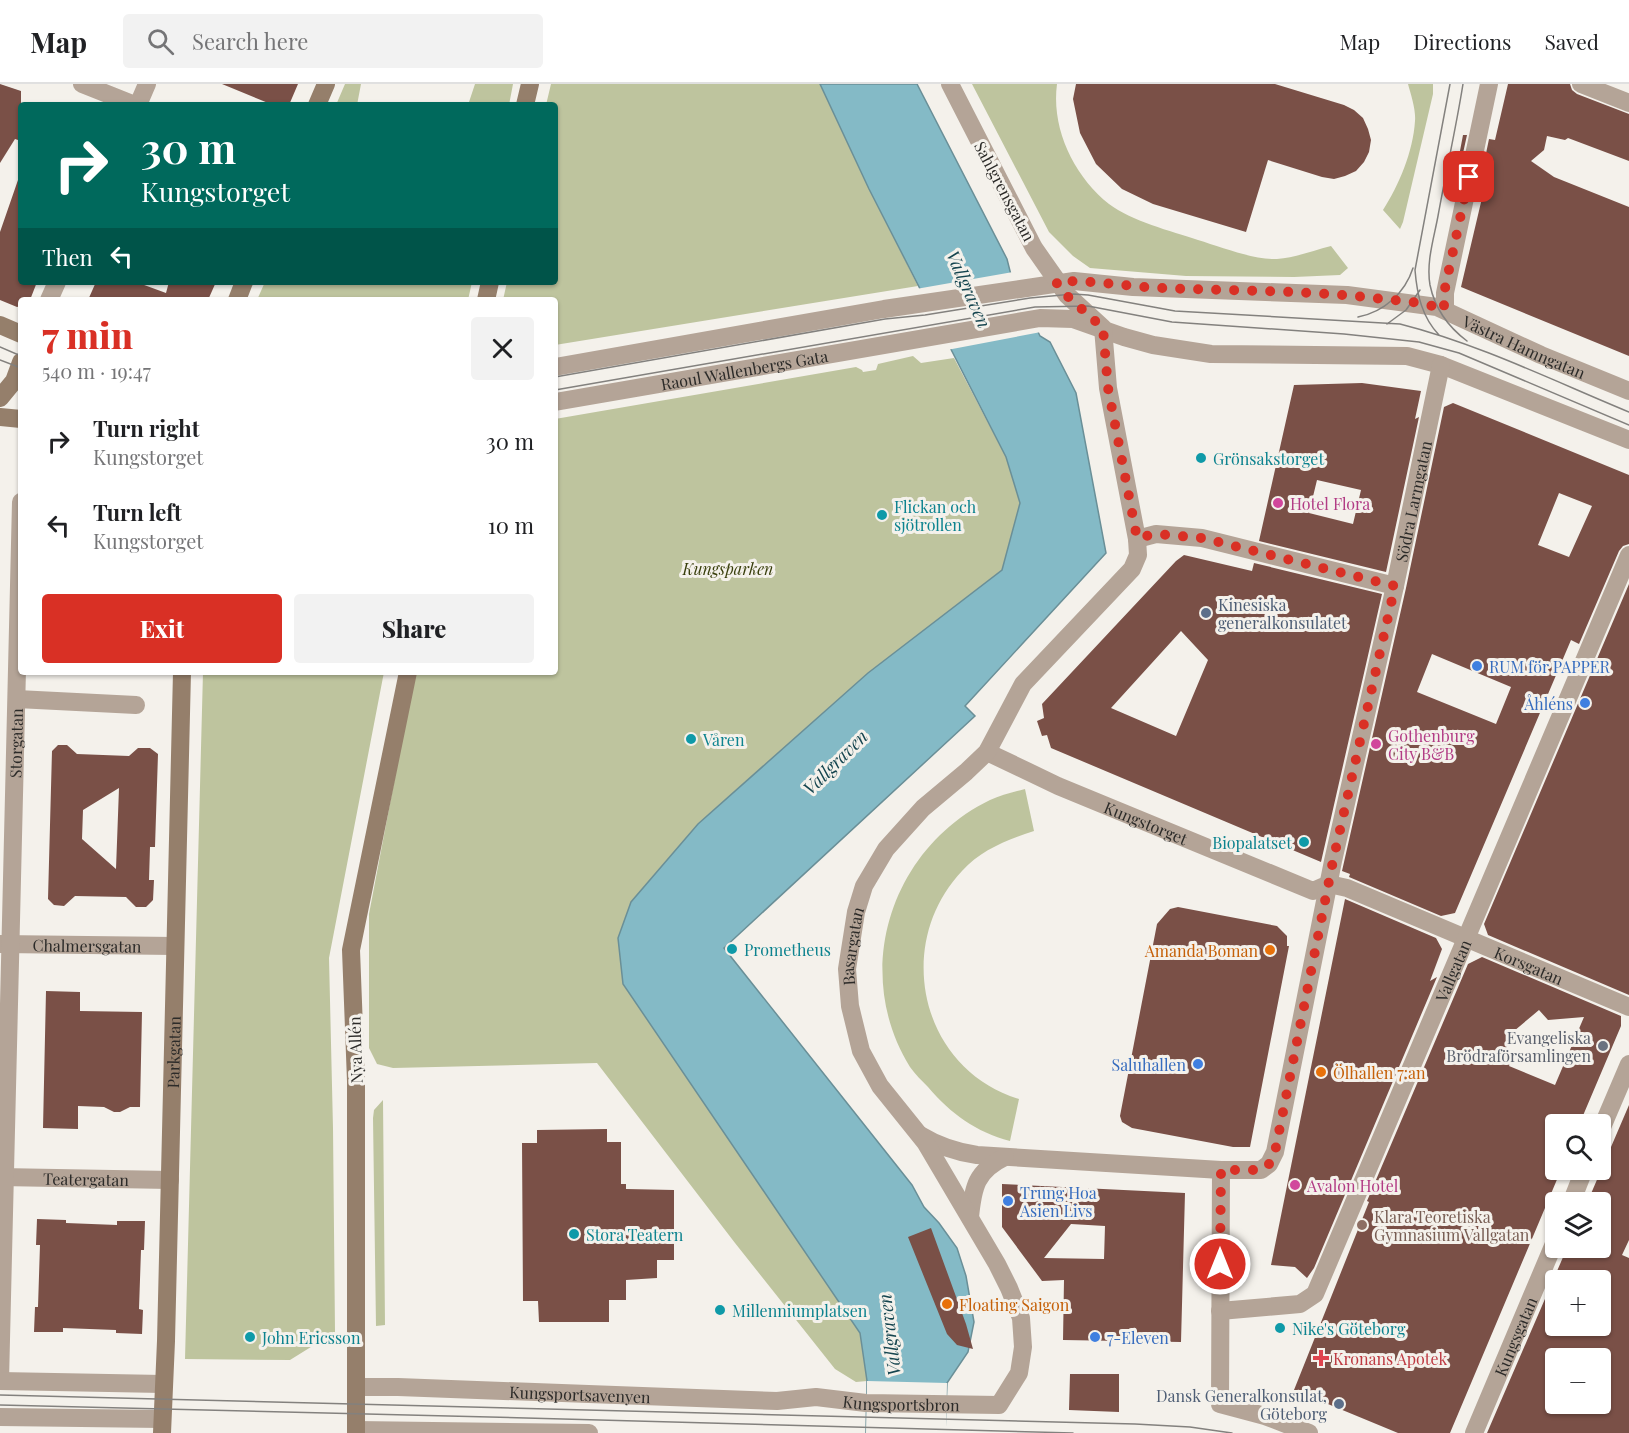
<!DOCTYPE html>
<meta charset="utf-8">
<style>
body{margin:0;font-family:"Playfair Display",serif;background:#f2f2f2;color:#202124;height:100vh;display:flex;flex-direction:column;font-size:22px;white-space:nowrap}
*{box-sizing:border-box;margin:0}
p{font-size:20px;color:#757577}
.icon{flex:none;width:33px;height:33px;fill:none;stroke:currentColor;stroke-width:2;stroke-linecap:round;stroke-linejoin:round}
.map{position:relative;flex:1;overflow:hidden}
.panel{position:absolute;left:18px;top:213px;width:540px;height:378px;display:flex;flex-direction:column;background:#fff;border-radius:6px;box-shadow:0 2px 4px #0004}
.panel>*{flex:none}
.banner{position:absolute;left:18px;top:18px;width:540px;height:183px;border-radius:6px;box-shadow:0 2px 4px #0004;background:#00695c;color:#fff;overflow:hidden}
.fabs{position:absolute;left:1545px;top:1030px;display:grid;gap:12px}
.fabs a{display:grid;place-items:center;width:66px;height:66px;border-radius:6px;background:#fff;box-shadow:0 2px 4px #0004;font-size:30px}
.pin{position:absolute;display:grid;place-items:center;width:51px;height:51px;color:#fff;margin:-26px;border-radius:12px;box-shadow:0 3px 9px #0006}
.me{position:absolute;width:66px;margin:-33px;rotate:0deg;stroke-linejoin:round;filter:drop-shadow(0 0 4px #0008)}
.turn{display:flex;align-items:center;gap:21px;height:126px;padding:0 24px;font-size:27px}
.turn .icon{width:78px;height:78px;stroke-width:2.5}
.turn b{display:block;font-size:42px;line-height:51px}
.then{display:flex;align-items:center;height:57px;padding:0 24px;background:#0003;gap:12px;font-size:22px}
.round{display:grid;place-items:center;flex:none;width:63px;height:63px;border-radius:6px;background:#f2f2f2}
.overview{display:flex;align-items:center;justify-content:space-between;height:102px;padding:0 24px}
h1{font-size:36px;font-weight:800;line-height:45px;color:#d93025}
.primary-button{display:flex;gap:12px;margin-top:auto;padding:12px 24px}
.primary-button a{flex:1;height:69px;border-radius:6px;background:#d93025;color:#fff;font-size:24px;font-weight:800;line-height:69px;text-align:center}
.primary-button a+a{background:#f2f2f2;color:#202124}
ul{padding:0;list-style:none}
li{display:flex;align-items:center;gap:18px;height:84px;padding:0 24px}
li div{flex:1}
li b{display:block;font-size:22px}
li em{font-style:normal}
header{display:flex;align-items:center;gap:36px;box-sizing:border-box;height:84px;padding:0 30px;background:#fff;border-bottom:2px solid #e0e0e0}
header strong{font-size:28px}
nav{display:flex;gap:33px;margin-inline-start:auto;font-size:21px}
.search{width:420px;height:54px;background:#f2f2f2;display:flex;align-items:center;gap:15px;box-sizing:border-box;padding:0 21px;border-radius:6px;color:#757577;font-size:22px}
.map>svg:first-child{display:block}
.green{fill:#bec49e}
.water{fill:#84bac6;stroke:#6a8f97;stroke-width:1.5}
.pier{fill:#f4f1eb}
.building{fill:#7a5047;fill-rule:evenodd}
.lines{fill:none;stroke-linecap:round;stroke-linejoin:round}
.street{stroke:#b4a497;stroke-width:18}
.secondary{stroke:#957f6b;stroke-width:18}
.tram{stroke:#83817e;stroke-width:1.5}
.route{stroke:#d93025;stroke-width:10;stroke-dasharray:0 18}
.culture-dot{fill:#0f9aa8;stroke:#f4f1eb;stroke-width:2}
.hotel-dot{fill:#d1479c;stroke:#f4f1eb;stroke-width:2}
.service-dot{fill:#5c6f8a;stroke:#f4f1eb;stroke-width:2}
.shop-dot{fill:#3f7fe0;stroke:#f4f1eb;stroke-width:2}
.food-dot{fill:#e8710a;stroke:#f4f1eb;stroke-width:2}
.worship-dot{fill:#6b7280;stroke:#f4f1eb;stroke-width:2}
.education-dot{fill:#8d6e63;stroke:#f4f1eb;stroke-width:2}
.health-dot{fill:#e0444e;stroke:#f4f1eb;stroke-width:2}
.labels{text-anchor:middle;dominant-baseline:central;stroke-width:6;stroke-linejoin:round;paint-order:stroke}
.street-label{font-size:16px;fill:#2c2b29;stroke:#f4f1eb}
.culture-label{font-size:16px;fill:#0d838f;stroke:#f4f1eb;text-anchor:start}
.hotel-label{font-size:16px;fill:#b23c85;stroke:#f4f1eb;text-anchor:start}
.park-label{font-size:16px;font-style:italic;fill:#383e0b;stroke:#f4f1eb}
.service-label{font-size:16px;fill:#4e5e75;stroke:#f4f1eb;text-anchor:start}
.shop-label{font-size:16px;fill:#366cbe;stroke:#f4f1eb;text-anchor:start}
.food-label{font-size:16px;fill:#c56008;stroke:#f4f1eb;text-anchor:start}
.worship-label{font-size:16px;fill:#5b616d;stroke:#f4f1eb;text-anchor:end}
.education-label{font-size:16px;fill:#785e54;stroke:#f4f1eb;text-anchor:start}
.health-label{font-size:16px;fill:#be3a42;stroke:#f4f1eb;text-anchor:start}
.water-label{font-size:18px;font-style:italic;fill:#15454f;stroke:#f4f1eb}
</style>
<header>
<strong>Map</strong>
<div class="search"><svg class="icon" aria-label="search" viewBox="0 0 24 24"><circle cx="10" cy="10" r="6"/><path d="M15 15l6 6"/></svg>Search here</div>
<nav><a>Map</a><a>Directions</a><a>Saved</a></nav>
</header>
<div class="map">
<svg width="1629" height="1349" viewBox="0 0 1629 1349">
<rect width="100%" height="100%" fill="#f4f1eb"/>
<!-- green -->
<path class="green" d="M345 0H361L357 21H336Z
M475 0H513L509 21H468Z
M551 0H820L869 105 918 202 555 261V216H503L507 198H555V21H546Z
M972 0H1057C1051 45 1074 92 1109 120 1131 137 1171 147 1198 156 1221 163 1254 176 1277 175 1295 174 1314 166 1331 162L1348 184 1340 191 1294 193 1186 192 1090 184 1073 172 1049 148Z
M1408 0H1433V10L1403 138 1400 145 1383 126C1399 101 1413 68 1415 37 1416 26 1411 11 1408 0Z
M265 198H472L468 216H257Z
M913 272 921 279 954 274 1006 373 1020 419 1002 486 868 589 698 740 631 818 623 900 860 1249 867 1297 856 1298 835 1285 735 1159 597 979 393 984 377 980 369 964V830L415 588H555V335L856 283 862 286 863 288 876 286 878 280Z
M203 588H384L329 874 333 1044 335 1248 290 1276 185 1275Z
M1025 705 1034 747C1007 756 981 766 962 787 893 860 920 985 1019 1015L1010 1057C976 1048 951 1030 928 1003 922 997 915 990 910 983 851 888 891 764 990 716 1001 711 1013 708 1025 705Z
M383 1016 385 1241 376 1242 373 1034 374 1026Z"/>
<!-- water -->
<path class="water" d="M820 0H917L1007 175 1011 191 1040 252 1050 258 1076 309 1106 469 965 622 975 632 724 864 912 1101 924 1123 939 1139 957 1164 966 1192 974 1238 968 1268 947 1299 945 1349H866L867 1297 860 1249 623 900 618 854 631 818 698 740 868 589 1002 486 1020 419 1006 373 869 105Z"/>
<!-- pier -->
<path class="pier" d="M1013 188 1041 248 947 266 916 205Z
M867 1297 947 1299 946 1349H866Z"/>
<!-- building -->
<path class="building" d="M0 0 21 7V57L15 55 0 79Z
M222 0H298L289 21H273Z
M1076 0H1275L1344 21 1354 26 1363 34 1368 45 1371 56 1369 68 1364 78 1356 87 1345 92 1334 95 1322 93 1268 76 1246 148 1153 120 1122 105 1096 80 1080 49 1073 15Z
M1508 0H1570L1572 6 1577 10 1629 30V77L1568 54 1565 56 1547 52 1544 66 1531 77 1554 93 1629 123V272L1461 203 1482 114 1477 113 1489 55 1495 56Z
M1463 51H1467L1454 110 1452 109Z
M18 96H21V198H37L30 216H21V222L17 223 0 216V148Z
M96 198H136L166 209 169 198H216L208 216H88Z
M1362 299 1421 307 1415 335 1419 333 1386 488 1259 457 1294 301ZM1317 396 1361 406 1353 440 1309 429Z
M1453 319 1629 391V460L1623 462 1619 467 1579 560 1571 556 1455 829 1441 832 1349 793 1350 790 1342 787 1406 504 1444 323ZM1559 409 1592 422 1569 473 1538 461ZM1432 570 1511 603 1496 640 1417 608Z
M1184 471 1252 487 1254 479 1382 510 1321 778 1051 664 1047 651 1042 652 1037 637 1044 634 1042 620 1176 477ZM1181 547 1208 576 1176 652 1111 624Z
M1629 500V911L1488 851 1484 840Z
M58 661H67L77 670 129 672 138 664H150L158 670 155 763H150L149 796H154L153 816 146 823H136L126 813 75 812 64 822 54 821 48 815 52 667ZM119 704 116 785 82 755 83 726Z
M1345 815 1436 854 1442 865 1430 897 1437 893 1314 1184 1307 1194 1295 1183 1271 1181Z
M1178 823 1277 842 1287 852V862H1289L1250 1063H1233L1132 1044 1122 1038 1120 1032 1157 840 1170 825Z
M1482 873 1621 932V942L1579 1041H1556V1086H1561L1450 1349H1398L1294 1306 1369 1118 1367 1117 1468 880ZM1539 926 1548 936 1584 933 1555 1001 1509 982 1513 974 1504 970 1514 947Z
M46 907 80 908V927L142 928 140 1023H130L120 1028H114L104 1023 78 1022V1045L43 1044Z
M1629 1021V1156L1622 1171 1629 1174V1349H1487L1567 1164H1600V1119H1587ZM1556 1197H1600V1242H1556ZM1556 1275H1600V1320H1556Z
M607 1045V1058H621V1100H626V1105L674 1106V1176H657V1194L626 1196V1216H609V1238H539L538 1217H523L522 1059H537V1046Z
M1002 1100 1185 1109 1181 1258 1063 1256 1064 1196 1042 1197 1002 1143ZM1071 1140 1105 1142 1104 1175 1044 1174Z
M37 1135 66 1136V1139L117 1141V1137H145L144 1166H141L139 1225 143 1226 142 1250 116 1249V1246L63 1244V1248H34L35 1223H38L40 1161H36Z
M931 1144 966 1240 973 1265 957 1261 947 1250 908 1153Z
M1070 1290H1119V1328L1069 1326Z"/>
<g class="lines">
<!-- street -->
<g class="street">
<path d="M82 0 135 21"/>
<path d="M1581 0 1629 19"/>
<path d="M138 21 147 0"/>
<path d="M49 216 57 198"/>
<path d="M1445 226V209L1489 0"/>
<path id="s1" d="M555 283 884 225 1074 197 1133 203 1347 211 1437 223 1541 271 1629 307"/>
<path id="s2" d="M555 318 1040 234 1073 235 1124 253 1153 261 1211 270 1407 272 1441 281 1629 356"/>
<path d="M1137 455 1156 450 1202 454 1395 502"/>
<path d="M17 615 136 621"/>
<path id="s3" d="M987 668 1058 702 1313 807 1329 800"/>
<path id="s4" d="M1329 800 1347 804 1629 923"/>
<path id="s5" d="M0 860 175 862"/>
<path d="M1600 1048 1629 980"/>
<path id="s6" d="M920 1051C938 1062 956 1068 977 1071L1221 1086H1261L1269 1080 1275 1068 1333 777 1395 502 1441 281"/>
<path d="M1221 1086 1220 1320 1265 1332 1309 1349"/>
<path id="s7" d="M0 1093 170 1096"/>
<path d="M1571 1119 1584 1086"/>
<path d="M970 1133C973 1103 976 1087 1005 1073"/>
<path id="s8" d="M1220 1227 1300 1220 1315 1210 1629 471"/>
<path id="s9" d="M0 1297 21 418"/>
<path d="M0 1297 163 1300"/>
<path id="s10" d="M356 1303H398L777 1317 816 1313 866 1319 999 1321 1019 1289 1023 1263 1021 1234 1009 1204 997 1180 925 1058 880 1002 861 967 850 922 847 885 856 828 864 802 886 765 923 724 966 688 987 668 1023 600 1132 485 1138 471 1137 455 1108 304 1103 244 1067 211 1034 164 950 0"/>
<path d="M0 1333 162 1335"/>
<path d="M356 1346 589 1349"/>
<path id="s11" d="M1474 1349 1556 1155"/>
</g>
<!-- secondary -->
<g class="secondary">
<path d="M317 21 326 0"/>
<path d="M525 21 530 0"/>
<path d="M237 216 244 198"/>
<path d="M486 216 490 198"/>
<path d="M0 241 21 250"/>
<path d="M0 314 14 297 21 278"/>
<path d="M0 333 21 335"/>
<path id="s12" d="M162 1349 166 1257 182 588"/>
<path d="M356 1349V997L351 866 408 588"/>
</g>
<!-- tram -->
<path class="tram" d="M1463 0C1456 44 1446 88 1438 132 1434 154 1426 178 1430 201 1435 225 1447 242 1467 257
M1358 233C1384 228 1405 209 1413 184
M1387 240 1406 226 1420 206
M1439 251C1422 233 1417 211 1415 186L1450 0
M0 263 21 272
M0 276 21 284
M555 293 885 235 925 231 1030 214 1073 210 1088 211 1175 227 1400 240C1479 260 1554 297 1629 328
M555 306 1035 223 1088 222 1172 238 1344 250 1419 258 1459 269 1629 341
M0 1311 1135 1340 1190 1343 1232 1349
M0 1321C358 1327 715 1341 1073 1349"/>
</g>
<g class="lines">
<!-- route -->
<path class="route" d="M1220 1180 1221 1086H1261L1269 1080 1275 1068 1333 777 1395 502 1202 454 1156 450 1137 454 1108 304 1103 244 1066 211 1056 198C1091 195 1127 203 1162 204 1235 207 1309 206 1382 215 1402 217 1426 218 1444 226V209L1469 93"/>
</g>
<!-- markers -->
<g class="culture-dot">
<circle cx="1201" cy="374" r="6"/>
<circle cx="882" cy="431" r="6"/>
<circle cx="691" cy="655" r="6"/>
<circle cx="1304" cy="758" r="6"/>
<circle cx="732" cy="865" r="6"/>
<circle cx="574" cy="1150" r="6"/>
<circle cx="720" cy="1226" r="6"/>
<circle cx="1280" cy="1244" r="6"/>
<circle cx="250" cy="1253" r="6"/>
</g>
<g class="hotel-dot">
<circle cx="1278" cy="419" r="6"/>
<circle cx="1376" cy="660" r="6"/>
<circle cx="1295" cy="1101" r="6"/>
</g>
<g class="service-dot">
<circle cx="1206" cy="529" r="6"/>
<circle cx="1339" cy="1320" r="6"/>
</g>
<g class="shop-dot">
<circle cx="1477" cy="582" r="6"/>
<circle cx="1585" cy="619" r="6"/>
<circle cx="1198" cy="980" r="6"/>
<circle cx="1008" cy="1117" r="6"/>
<circle cx="1095" cy="1253" r="6"/>
</g>
<g class="food-dot">
<circle cx="1270" cy="866" r="6"/>
<circle cx="1321" cy="988" r="6"/>
<circle cx="947" cy="1220" r="6"/>
</g>
<circle class="worship-dot" cx="1603" cy="962" r="6"/>
<circle class="education-dot" cx="1362" cy="1141" r="6"/>
<path class="health-dot" d="M1318 1265h6v6h6v6h-6v6h-6v-6h-6v-6h6z"/>
<g class="labels">
<!-- street labels -->
<g class="street-label">
<text transform="translate(1005 107) rotate(62)">Sahlgrensgatan</text>
<text stroke="none"><textPath href="#s1" startOffset="986">Västra Hamngatan</textPath></text>
<text stroke="none"><textPath href="#s2" startOffset="192">Raoul Wallenbergs Gata</textPath></text>
<text stroke="none"><textPath href="#s6" startOffset="1034">Södra Larmgatan</textPath></text>
<text stroke="none"><textPath href="#s9" startOffset="638">Storgatan</textPath></text>
<text stroke="none"><textPath href="#s3" startOffset="174">Kungstorget</textPath></text>
<text stroke="none"><textPath href="#s5" startOffset="87">Chalmersgatan</textPath></text>
<text stroke="none"><textPath href="#s10" startOffset="1156">Basargatan</textPath></text>
<text stroke="none"><textPath href="#s4" startOffset="216">Korsgatan</textPath></text>
<text stroke="none"><textPath href="#s8" startOffset="450">Vallgatan</textPath></text>
<text transform="translate(355 966) rotate(-92)">Nya Allén</text>
<text stroke="none"><textPath href="#s12" startOffset="381">Parkgatan</textPath></text>
<text stroke="none"><textPath href="#s7" startOffset="86">Teatergatan</textPath></text>
<text stroke="none"><textPath href="#s11" startOffset="105">Kungsgatan</textPath></text>
<text stroke="none"><textPath href="#s10" startOffset="224">Kungsportsavenyen</textPath></text>
<text stroke="none"><textPath href="#s10" startOffset="546">Kungsportsbron</textPath></text>
</g>
<!-- culture labels -->
<g class="culture-label">
<text x="1213" y="374">Grönsakstorget</text>
<text x="894" y="422">Flickan och<tspan x="894" dy="18">sjötrollen</tspan></text>
<text x="703" y="655">Våren</text>
<text x="1292" y="758" text-anchor="end">Biopalatset</text>
<text x="744" y="865">Prometheus</text>
<text x="586" y="1150">Stora Teatern</text>
<text x="732" y="1226">Millenniumplatsen</text>
<text x="1292" y="1244">Nike's Göteborg</text>
<text x="262" y="1253">John Ericsson</text>
</g>
<!-- hotel labels -->
<g class="hotel-label">
<text x="1290" y="419">Hotel Flora</text>
<text x="1388" y="651">Gothenburg<tspan x="1388" dy="18">City B&amp;B</tspan></text>
<text x="1307" y="1101">Avalon Hotel</text>
</g>
<!-- park labels -->
<g class="park-label">
<text x="728" y="484">Kungsparken</text>
</g>
<!-- service labels -->
<g class="service-label">
<text x="1218" y="520">Kinesiska<tspan x="1218" dy="18">generalkonsulatet</tspan></text>
<text x="1327" y="1311" text-anchor="end">Dansk Generalkonsulat,<tspan x="1327" dy="18">Göteborg</tspan></text>
</g>
<!-- shop labels -->
<g class="shop-label">
<text x="1489" y="582">RUM för PAPPER</text>
<text x="1573" y="619" text-anchor="end">Åhléns</text>
<text x="1186" y="980" text-anchor="end">Saluhallen</text>
<text x="1020" y="1108">Trung Hoa<tspan x="1020" dy="18">Asien Livs</tspan></text>
<text x="1107" y="1253">7-Eleven</text>
</g>
<!-- food labels -->
<g class="food-label">
<text x="1258" y="866" text-anchor="end">Amanda Boman</text>
<text x="1333" y="988">Ölhallen 7:an</text>
<text x="959" y="1220">Floating Saigon</text>
</g>
<!-- worship labels -->
<g class="worship-label">
<text x="1591" y="953">Evangeliska<tspan x="1591" dy="18">Brödraförsamlingen</tspan></text>
</g>
<!-- education labels -->
<g class="education-label">
<text x="1374" y="1132">Klara Teoretiska<tspan x="1374" dy="18">Gymnasium Vallgatan</tspan></text>
</g>
<!-- health labels -->
<g class="health-label">
<text x="1333" y="1274">Kronans Apotek</text>
</g>
<!-- water labels -->
<g class="water-label">
<text transform="translate(969 205) rotate(66)">Vallgraven</text>
<text transform="translate(835 678) rotate(-45)">Vallgraven</text>
<text transform="translate(889 1251) rotate(-97)">Vallgraven</text>
</g>
</g>
</svg>
<div class="fabs">
<a><svg class="icon" aria-label="search" viewBox="0 0 24 24"><circle cx="10" cy="10" r="6"/><path d="M15 15l6 6"/></svg></a>
<a><svg class="icon" aria-label="layers" viewBox="0 0 24 24"><path d="M12 4l9 5-9 5-9-5zM3 14l9 5 9-5"/></svg></a>
<a>+</a>
<a>−</a>
</div>
<div class="pin" style="left:1469px;top:93px;background:#d93025"><svg class="icon" aria-label="arrive" viewBox="0 0 24 24"><path d="M6 21V4h12l-3 4 3 4H6"/></svg></div>
<svg class="me" style="left:1220px;top:1180px" viewBox="-20 -20 40 40"><circle r="17" fill="#d93025" stroke="#fff" stroke-width="3"/><path d="M0-11L8 9 0 5-8 9z" fill="#fff"/></svg>
<div class="banner">
<div class="turn"><svg class="icon" aria-label="right" viewBox="0 0 24 24"><path d="M7 20v-9h11M14 6l5 5-5 5"/></svg><div><b>30 m</b>Kungstorget</div></div>
<div class="then">Then<svg class="icon" aria-label="left" viewBox="0 0 24 24"><path d="M17 20v-9H6M10 6l-5 5 5 5"/></svg></div>
</div>
<section class="panel">
<div class="overview"><div><h1>7 min</h1><p>540 m · 19:47</p></div><a class="round"><svg class="icon" aria-label="close" viewBox="0 0 24 24"><path d="M6 6l12 12M18 6L6 18"/></svg></a></div>
<ul>
<li><svg class="icon" aria-label="right" viewBox="0 0 24 24"><path d="M7 20v-9h11M14 6l5 5-5 5"/></svg><div><b>Turn right</b><p>Kungstorget</p></div><em>30 m</em></li>
<li><svg class="icon" aria-label="left" viewBox="0 0 24 24"><path d="M17 20v-9H6M10 6l-5 5 5 5"/></svg><div><b>Turn left</b><p>Kungstorget</p></div><em>10 m</em></li>
</ul>
<div class="primary-button"><a>Exit</a><a>Share</a></div>
</section>
</div>
